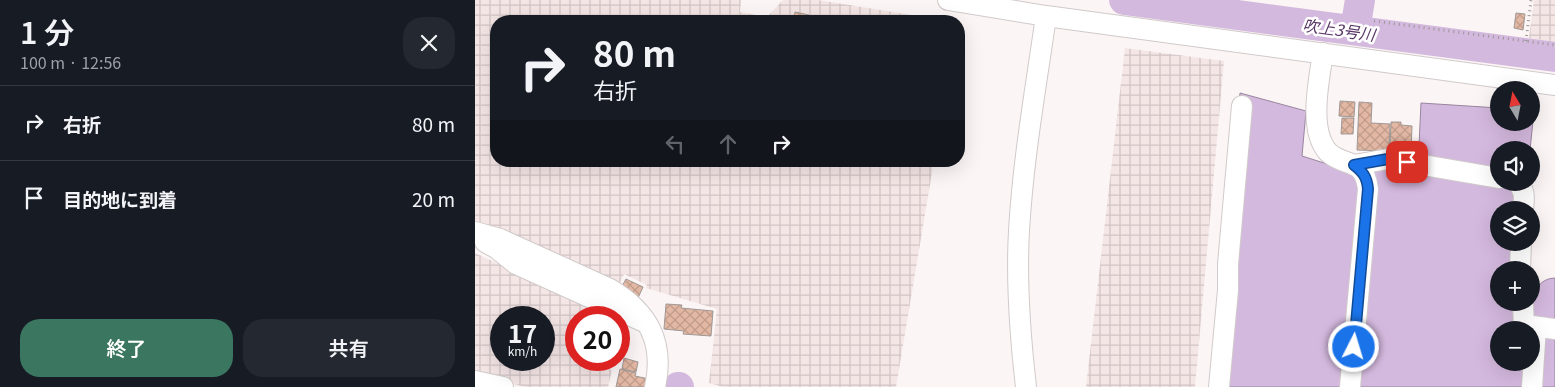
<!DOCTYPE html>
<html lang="ja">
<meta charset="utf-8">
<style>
body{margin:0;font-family:Georgia,"Noto Sans JP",serif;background:#242831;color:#f1f3f6;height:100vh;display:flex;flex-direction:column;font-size:19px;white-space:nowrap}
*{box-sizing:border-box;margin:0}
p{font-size:16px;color:#9ea1a6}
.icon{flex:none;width:28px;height:28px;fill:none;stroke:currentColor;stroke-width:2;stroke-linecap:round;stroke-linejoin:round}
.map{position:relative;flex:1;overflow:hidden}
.drawer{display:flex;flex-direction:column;background:#171b24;width:475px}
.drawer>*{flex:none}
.top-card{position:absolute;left:15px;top:15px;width:475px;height:152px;border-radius:20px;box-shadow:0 5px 20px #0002;background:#171b24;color:#f1f3f6;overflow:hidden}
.needle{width:32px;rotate:350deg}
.controls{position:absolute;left:1015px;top:81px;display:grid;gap:10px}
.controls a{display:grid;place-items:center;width:50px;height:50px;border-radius:50%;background:#171b24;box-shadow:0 5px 20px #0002;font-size:25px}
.speed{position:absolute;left:15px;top:306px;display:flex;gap:10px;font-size:25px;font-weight:700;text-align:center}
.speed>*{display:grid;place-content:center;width:65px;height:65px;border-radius:50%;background:#171b24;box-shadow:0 5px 20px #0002;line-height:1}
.speed small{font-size:12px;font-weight:400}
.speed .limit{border:8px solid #d22;background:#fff;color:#111}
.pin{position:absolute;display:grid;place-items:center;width:42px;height:42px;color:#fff;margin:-21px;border-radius:10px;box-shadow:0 2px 8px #0006}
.me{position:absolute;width:55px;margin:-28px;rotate:5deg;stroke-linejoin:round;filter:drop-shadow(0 0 4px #0008)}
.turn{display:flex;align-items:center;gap:18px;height:105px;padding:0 20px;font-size:22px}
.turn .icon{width:65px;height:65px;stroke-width:2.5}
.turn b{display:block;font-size:35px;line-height:42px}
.lanes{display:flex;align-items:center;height:48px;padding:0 20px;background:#0003;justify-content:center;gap:25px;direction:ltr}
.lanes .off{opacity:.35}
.round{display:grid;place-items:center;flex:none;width:52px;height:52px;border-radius:20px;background:#242831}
.summary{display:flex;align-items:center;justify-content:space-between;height:85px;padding:0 20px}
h1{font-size:30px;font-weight:600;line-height:38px}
.button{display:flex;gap:10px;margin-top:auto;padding:10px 20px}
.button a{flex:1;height:58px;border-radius:20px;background:#3b7660;color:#fff;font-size:20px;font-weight:600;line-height:58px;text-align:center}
.button a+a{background:#242831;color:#f1f3f6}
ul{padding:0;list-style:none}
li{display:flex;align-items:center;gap:15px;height:75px;padding:0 20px;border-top:1px solid #363941}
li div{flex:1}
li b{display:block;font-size:19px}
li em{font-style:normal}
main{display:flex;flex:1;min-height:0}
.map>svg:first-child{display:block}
.industrial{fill:url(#industrial-grid);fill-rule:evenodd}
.water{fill:#d4b9de;stroke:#98859f;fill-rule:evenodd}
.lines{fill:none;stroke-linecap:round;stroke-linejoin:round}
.river{stroke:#d4b9de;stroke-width:30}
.building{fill:url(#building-cross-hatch);stroke:#9f9996}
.minor-casing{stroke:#d1caca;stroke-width:22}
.path{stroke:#9b9696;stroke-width:3;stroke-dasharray:1 4;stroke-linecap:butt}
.minor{stroke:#fff;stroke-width:20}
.route-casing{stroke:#114b97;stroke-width:12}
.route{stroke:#1a73e8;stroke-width:9}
.labels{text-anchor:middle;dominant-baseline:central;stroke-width:5;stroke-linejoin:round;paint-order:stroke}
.water-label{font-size:16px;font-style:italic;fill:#5a3767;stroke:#fff}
</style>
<main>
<section class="drawer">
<div class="summary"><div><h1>1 分</h1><p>100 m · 12:56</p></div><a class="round"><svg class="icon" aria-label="close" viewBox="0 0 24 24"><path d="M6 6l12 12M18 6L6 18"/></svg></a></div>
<ul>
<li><svg class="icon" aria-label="right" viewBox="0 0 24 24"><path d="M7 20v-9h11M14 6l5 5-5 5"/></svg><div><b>右折</b></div><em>80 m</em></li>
<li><svg class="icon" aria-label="arrive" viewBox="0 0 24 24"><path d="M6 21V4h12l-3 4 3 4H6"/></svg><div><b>目的地に到着</b></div><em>20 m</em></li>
</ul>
<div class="button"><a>終了</a><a>共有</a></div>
</section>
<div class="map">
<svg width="1080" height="387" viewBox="0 0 1080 387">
<defs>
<pattern id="industrial-grid" width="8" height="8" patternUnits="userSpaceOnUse" patternTransform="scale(1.25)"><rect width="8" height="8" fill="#f5e6e6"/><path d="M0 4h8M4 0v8" fill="none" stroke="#d1c4c4"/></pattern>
<pattern id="building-cross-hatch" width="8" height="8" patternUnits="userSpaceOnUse" patternTransform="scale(1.25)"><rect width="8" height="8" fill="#e2b7a3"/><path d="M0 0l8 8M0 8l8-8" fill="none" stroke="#c19c8b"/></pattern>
</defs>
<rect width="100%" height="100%" fill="#fcf5f5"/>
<!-- industrial -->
<path class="industrial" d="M0 0H266L265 12 292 17 308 0H343L474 21H21V161H459L421 387H248L234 383 242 309 171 288 172 285 149 274 144 285 0 220Z
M1059 0H1080V42L1054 38Z
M650 48 749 61 720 387H611Z
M0 253 140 317 101 318V360H131L129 368 137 370 133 387H51L0 375ZM26 318H69V360H26Z"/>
<!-- water -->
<path class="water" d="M765 93 831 111 827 156 868 169 943 167 946 103 1024 108V122H1056V111H1059L1055 150H1024V182L1052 183 1050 210H1024V242L1048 243V270H1024V302L1050 303 1056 321C1058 303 1057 279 1080 278V387H741L750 264ZM1024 330H1056V362H1024Z"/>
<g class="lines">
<!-- river -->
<path class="river" d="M649 0 1080 57
M880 30 885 0
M203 387H204"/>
</g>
<!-- building -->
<path class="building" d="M320 12 334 15 333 21 319 19Z
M1041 13 1050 14 1048 30 1039 28Z
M865 101 880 102 879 117 864 116Z
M884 102 897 103 896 123 915 124 914 151 882 150Z
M867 118H879L878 134H866Z
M916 122H926V125L937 126 936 152 920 151V149H915Z
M151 279 168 287 163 298 145 290Z
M191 304 207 305 206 308 238 311 236 336 208 334 209 331 189 329Z
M149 358 163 362 161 372 147 369Z
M145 369 161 373 160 376 174 379 172 387H141Z"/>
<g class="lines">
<defs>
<path id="minor" d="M473 0 571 16 1080 85
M848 53C844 80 833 130 853 152 869 168 889 156 893 189L875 387
M879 165 913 159 1024 178
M1042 182C1051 191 1049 199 1048 210
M0 232 25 239 135 289C173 312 190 342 180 387
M10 242 21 248 41 264 167 321
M1045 270 1046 242
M1048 302 1049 330
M1050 325 1080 329
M0 381 28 387
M551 387C545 335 541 284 544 231 548 159 561 87 571 16
M744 387 753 290V264L767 106
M1057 387 1061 327"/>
</defs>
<!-- minor casing -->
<use href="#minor" class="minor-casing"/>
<!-- path -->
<path class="path" d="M899 21 1080 45
M1051 41 1056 0"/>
<!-- minor -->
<use href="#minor" class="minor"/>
</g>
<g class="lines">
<defs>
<path id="route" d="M879 347 893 189C892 177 888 172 879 165L913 159 932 162"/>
</defs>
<!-- route casing -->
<use href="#route" class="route-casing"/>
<!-- route -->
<use href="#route" class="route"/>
</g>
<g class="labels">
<!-- water labels -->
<g class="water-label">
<text transform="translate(864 29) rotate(8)">吹上3号川</text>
</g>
</g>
</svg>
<div class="controls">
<a><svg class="needle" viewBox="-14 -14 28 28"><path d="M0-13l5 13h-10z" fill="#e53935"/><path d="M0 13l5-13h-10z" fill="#9ea1a6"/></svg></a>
<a><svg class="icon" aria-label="sound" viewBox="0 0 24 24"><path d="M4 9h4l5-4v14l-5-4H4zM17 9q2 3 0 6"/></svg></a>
<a><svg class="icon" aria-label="layers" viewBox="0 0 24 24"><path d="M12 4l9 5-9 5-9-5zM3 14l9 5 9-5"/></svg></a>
<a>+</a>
<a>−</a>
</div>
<div class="speed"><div>17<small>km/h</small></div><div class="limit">20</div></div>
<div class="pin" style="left:932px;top:162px;background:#d93025"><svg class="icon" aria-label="arrive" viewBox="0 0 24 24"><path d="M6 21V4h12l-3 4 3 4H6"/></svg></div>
<svg class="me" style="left:879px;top:347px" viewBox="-20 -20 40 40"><circle r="17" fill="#1a73e8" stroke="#fff" stroke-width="3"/><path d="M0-11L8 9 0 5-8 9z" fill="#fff"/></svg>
<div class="top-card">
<div class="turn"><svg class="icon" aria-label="right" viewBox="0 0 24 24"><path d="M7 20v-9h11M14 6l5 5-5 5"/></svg><div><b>80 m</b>右折</div></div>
<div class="lanes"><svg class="icon off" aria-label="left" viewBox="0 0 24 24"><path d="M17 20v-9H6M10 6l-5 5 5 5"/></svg><svg class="icon off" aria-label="ahead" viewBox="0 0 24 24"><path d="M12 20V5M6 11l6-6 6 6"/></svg><svg class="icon" aria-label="right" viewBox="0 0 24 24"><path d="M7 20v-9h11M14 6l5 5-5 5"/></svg></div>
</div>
</div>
</main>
